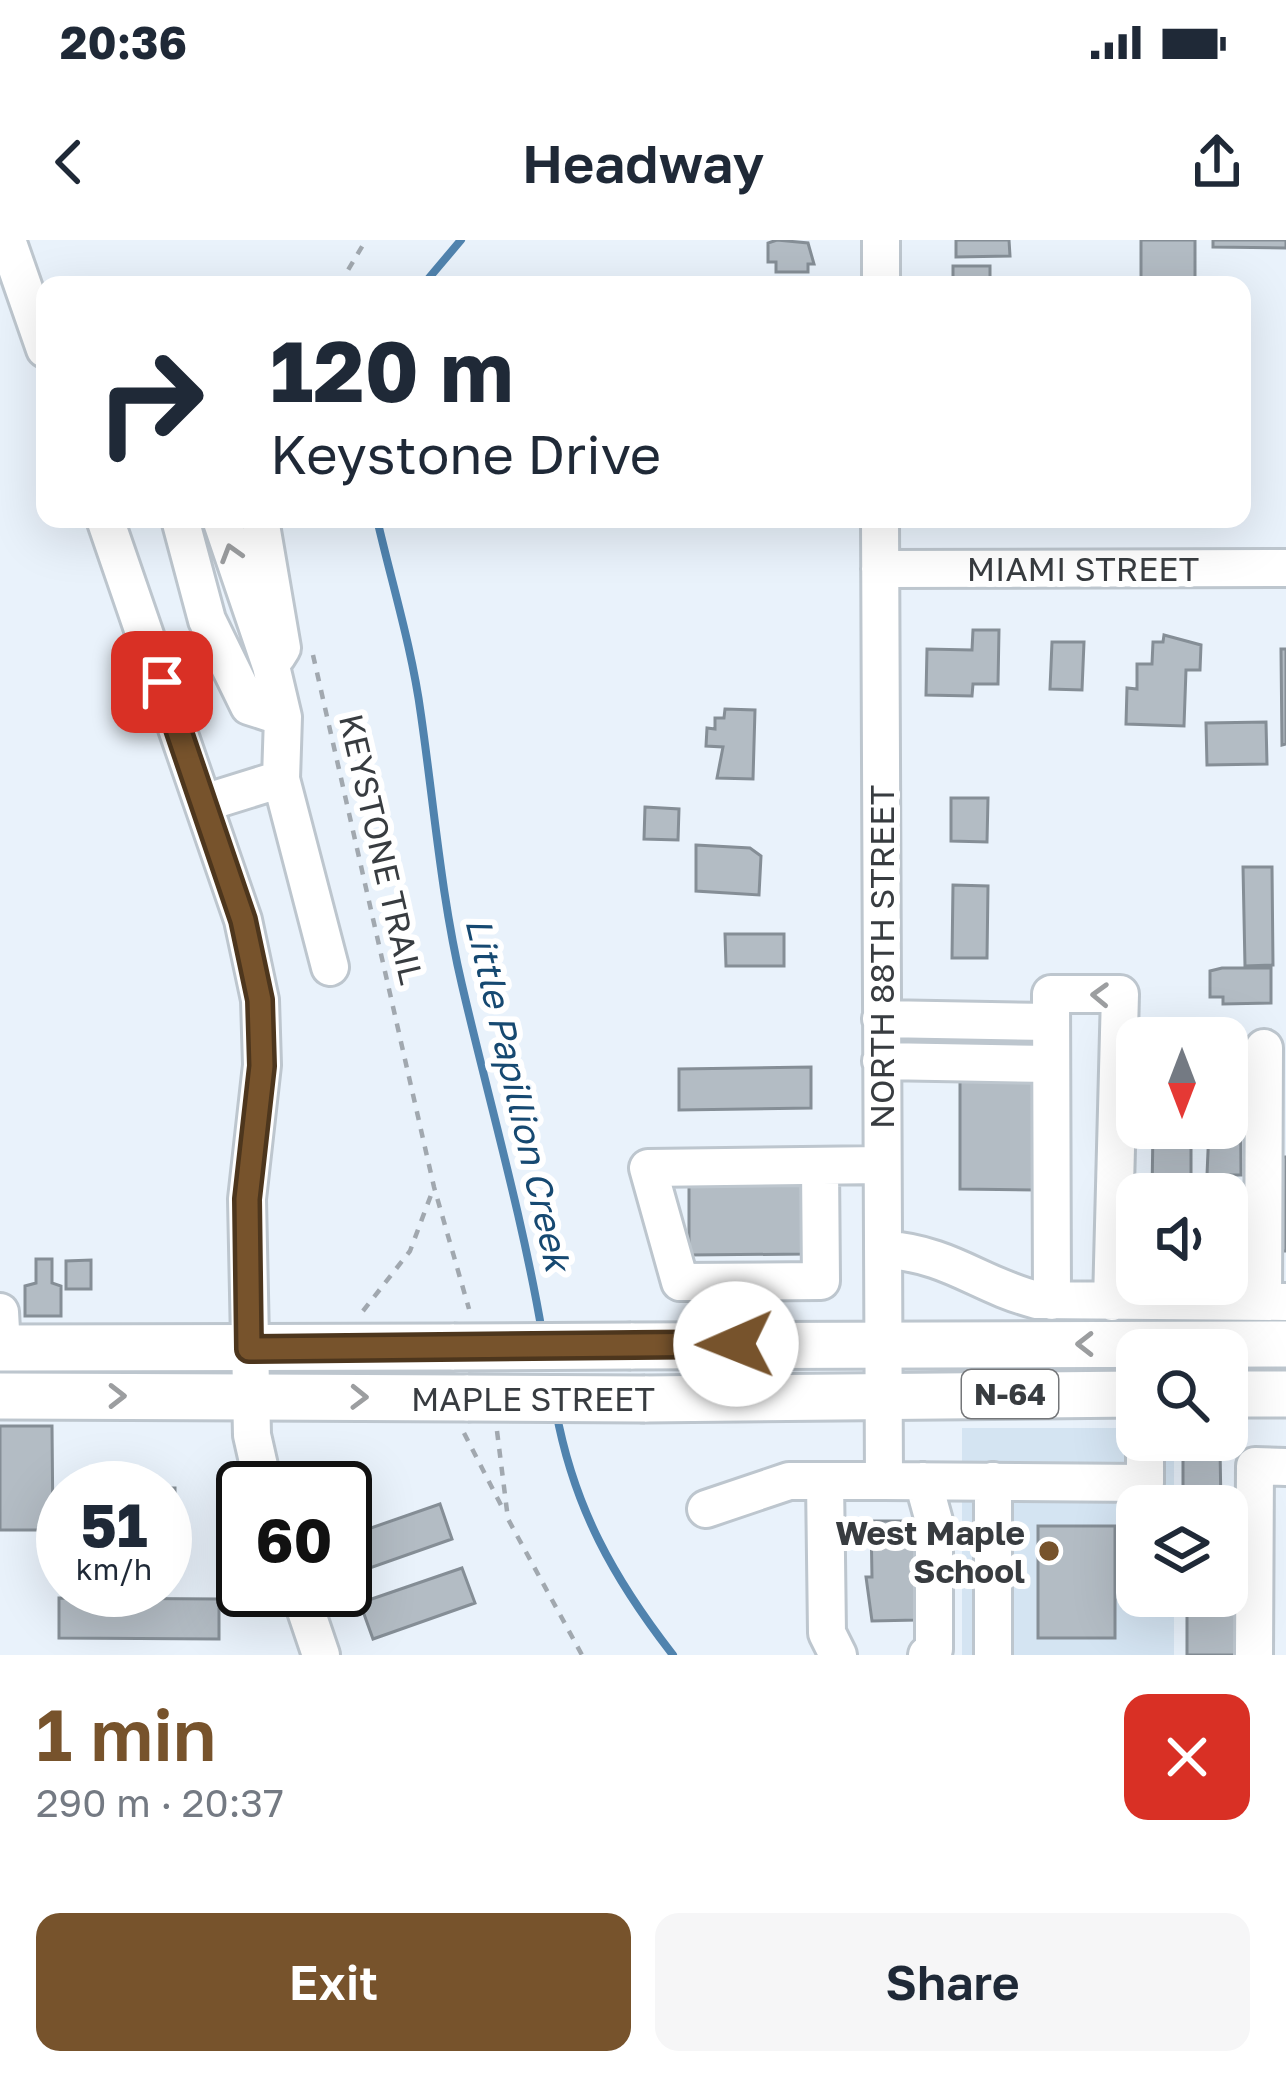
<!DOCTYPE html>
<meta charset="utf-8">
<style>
body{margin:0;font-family:"Golos Text",sans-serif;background:#f6f6f7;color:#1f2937;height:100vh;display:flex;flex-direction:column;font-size:45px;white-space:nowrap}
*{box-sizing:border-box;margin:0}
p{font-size:39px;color:#747a83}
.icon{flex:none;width:66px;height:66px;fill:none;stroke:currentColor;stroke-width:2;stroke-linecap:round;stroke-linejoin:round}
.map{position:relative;height:1415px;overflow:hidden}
.sheet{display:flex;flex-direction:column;background:#fff;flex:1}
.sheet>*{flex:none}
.banner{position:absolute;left:36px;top:36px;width:1215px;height:252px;border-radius:24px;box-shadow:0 12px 48px #0002;background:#fff;color:#1f2937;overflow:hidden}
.needle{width:78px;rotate:180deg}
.fabs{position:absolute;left:1116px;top:777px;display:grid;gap:24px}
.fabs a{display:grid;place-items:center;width:132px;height:132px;border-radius:24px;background:#fff;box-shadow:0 12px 48px #0002;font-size:60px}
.speed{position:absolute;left:36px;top:1221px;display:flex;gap:24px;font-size:60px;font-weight:700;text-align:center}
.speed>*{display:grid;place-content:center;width:156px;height:156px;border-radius:50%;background:#fff;box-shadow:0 12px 48px #0002;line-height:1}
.speed small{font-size:30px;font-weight:400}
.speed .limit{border:6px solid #111;border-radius:18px;background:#fff;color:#111}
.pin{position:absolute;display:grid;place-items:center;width:102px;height:102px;color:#fff;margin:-51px;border-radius:24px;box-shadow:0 6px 18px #0006}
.me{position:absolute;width:132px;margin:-66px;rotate:269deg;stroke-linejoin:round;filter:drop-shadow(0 0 9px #0008)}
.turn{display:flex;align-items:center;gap:42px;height:252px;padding:0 36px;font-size:54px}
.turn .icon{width:156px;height:156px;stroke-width:2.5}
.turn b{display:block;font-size:84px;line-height:102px}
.round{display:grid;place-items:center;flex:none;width:126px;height:126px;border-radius:24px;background:#f6f6f7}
.headline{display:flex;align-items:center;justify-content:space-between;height:204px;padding:0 36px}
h1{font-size:72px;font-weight:600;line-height:90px;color:#77532c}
.button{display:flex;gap:24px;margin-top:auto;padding:24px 36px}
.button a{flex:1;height:138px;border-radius:24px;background:#77532c;color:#fff;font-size:48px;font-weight:600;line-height:138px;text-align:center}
.button a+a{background:#f6f6f7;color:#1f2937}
.status{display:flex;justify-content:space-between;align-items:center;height:84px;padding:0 60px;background:#fff;direction:ltr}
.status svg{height:33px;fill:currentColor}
header{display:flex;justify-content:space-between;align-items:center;height:156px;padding:0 36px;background:#fff;font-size:54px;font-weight:600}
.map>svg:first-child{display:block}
.built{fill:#d4e4f2}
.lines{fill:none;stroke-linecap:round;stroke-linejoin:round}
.stream{stroke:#5083ae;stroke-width:8}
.building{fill:#b3bcc4;stroke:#858e96;stroke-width:3}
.minor-casing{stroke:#bdc6ce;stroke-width:42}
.major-casing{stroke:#bdc6ce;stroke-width:51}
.path{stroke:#a1a8af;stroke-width:4.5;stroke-dasharray:9 9;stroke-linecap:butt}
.minor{stroke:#fff;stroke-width:36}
.major{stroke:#fff;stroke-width:45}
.major-bridge-casing{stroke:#bdc6ce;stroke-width:51;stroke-linecap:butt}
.major-bridge{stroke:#fff;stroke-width:45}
.oneway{stroke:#9c9ea0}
.route-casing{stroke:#4d361d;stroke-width:30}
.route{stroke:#77532c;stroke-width:21}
.poi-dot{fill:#77532c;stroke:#fff;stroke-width:4.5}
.labels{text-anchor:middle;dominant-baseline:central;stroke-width:12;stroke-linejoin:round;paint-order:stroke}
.shield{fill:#fff;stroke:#747679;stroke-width:3}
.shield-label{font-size:30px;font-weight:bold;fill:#383c40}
.street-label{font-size:33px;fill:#383c40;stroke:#fff}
.poi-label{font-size:33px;font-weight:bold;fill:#383c40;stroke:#fff;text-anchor:end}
.water-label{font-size:36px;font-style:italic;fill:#164971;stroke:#fff}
</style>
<div class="status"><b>20:36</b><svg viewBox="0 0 49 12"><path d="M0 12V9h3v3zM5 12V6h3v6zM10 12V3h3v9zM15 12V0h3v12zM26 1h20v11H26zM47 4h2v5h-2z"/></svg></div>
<header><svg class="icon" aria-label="back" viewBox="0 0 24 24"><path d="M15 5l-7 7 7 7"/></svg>Headway<svg class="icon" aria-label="share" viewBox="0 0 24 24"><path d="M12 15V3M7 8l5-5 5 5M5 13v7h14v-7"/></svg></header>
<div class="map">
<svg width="1286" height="1415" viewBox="0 0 1286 1415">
<rect width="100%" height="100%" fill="#e9f2fb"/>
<!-- built -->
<path class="built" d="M962 1188H1137V1200H1174V1266H1137V1356H1174V1415H962Z"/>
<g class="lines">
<!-- stream -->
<path class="stream" d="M423 45 461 0
M377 279C392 344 412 408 421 475 434 565 441 656 462 745 489 861 522 975 542 1092
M556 1171C574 1268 614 1339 673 1415"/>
</g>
<!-- building -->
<path class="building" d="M777 0 808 3 814 24H808V32H776V22H768V3Z
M956 0H1009L1010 16 956 17Z
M1141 0H1195V45H1141Z
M1213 0H1286V8L1213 7Z
M953 26H990V45H953Z
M973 390H999L998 444H973L972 456 926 455 927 409 972 410Z
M1164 395 1201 405 1200 430H1186L1184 486 1126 484 1127 448 1137 449V424H1152L1153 402H1163Z
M1052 402H1084L1082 450 1050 449Z
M1281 409H1286V504L1282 505Z
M725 469 755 470 753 539 717 538 723 507 706 506 707 488 715 489V478H724Z
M1266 482 1267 524 1207 525 1206 483Z
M951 558H988L987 602 951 601Z
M645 567 679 569 678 600 644 599Z
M696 605 750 608 761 616 759 655 696 651Z
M1243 627H1272L1273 725 1245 726Z
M953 645 988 646 987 718H952Z
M725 694H784V726H726Z
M1222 728H1271V763L1223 764V757H1210V731Z
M1153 784H1192V798H1153Z
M1208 793H1240L1241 935H1207L1209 888H1227V798H1208Z
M811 827V868L679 870V829Z
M960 829 1034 830V950L960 949Z
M1153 888H1191V954H1152Z
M1281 917H1286V1011H1281Z
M807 938V1014L689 1015V939Z
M36 1019H52V1043L61 1046V1076H25V1046L36 1043Z
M91 1020V1049H66V1021Z
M0 1186H52L53 1290H0Z
M1183 1209H1220L1221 1266H1183Z
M165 1248H175V1294H165Z
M440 1264 452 1299 350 1335 345 1297Z
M871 1281H920L917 1380 872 1381 866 1337H872Z
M1038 1286H1115V1398H1038Z
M1227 1298H1237L1238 1415H1187V1356H1227Z
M462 1328 475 1363 373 1399 360 1363Z
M59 1358 219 1359V1399L59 1398Z"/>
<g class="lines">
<defs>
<path id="minor" d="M7 0 45 109
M881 45V0
M105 279 243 680 260 760 262 825 247 959 252 1195 264 1248
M180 279 207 380 249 466 283 477
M221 279 271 426 283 477 281 539
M260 279 282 408 277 416
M880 279 884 1241 1145 1243V1200
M880 329 1286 328
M204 563 281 539 330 727
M881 779 1051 782
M881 821 1051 824
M820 927 821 1041 680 1042 648 928 882 925
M883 1009C953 1015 976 1044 1037 1060L1286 1062
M1052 1061 1051 754H1120L1112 1062
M1263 1062 1264 808
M0 1072 2 1108
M736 1104 739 1042
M825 1241 827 1393 838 1415
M923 1241 934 1281V1409L927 1415
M993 1241V1415
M706 1269 789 1241H884
M299 1350 321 1415
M1254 1415 1255 1226 1286 1227"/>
<path id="major" d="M631 1106 1286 1104
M0 1108 454 1107
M1227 1154H1286
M0 1156 468 1158
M645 1159 1137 1154"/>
</defs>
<!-- minor casing -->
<use href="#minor" class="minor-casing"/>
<!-- major casing -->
<use href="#major" class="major-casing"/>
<!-- path -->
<path class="path" d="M339 45 366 0
M297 279V297
M313 415 434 947 469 1069
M363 1071 410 1011 434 947
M497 1191 508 1279 582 1415
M464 1193 505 1273"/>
<!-- minor -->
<use href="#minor" class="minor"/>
<!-- major -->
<use href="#major" class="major"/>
<defs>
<path id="major-bridge" d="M454 1107 631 1106
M468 1158 645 1159"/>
</defs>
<!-- major-bridge casing -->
<use href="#major-bridge" class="major-bridge-casing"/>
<!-- major-bridge -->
<use href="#major-bridge" class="major-bridge"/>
</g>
<!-- one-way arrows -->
<defs><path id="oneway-chevron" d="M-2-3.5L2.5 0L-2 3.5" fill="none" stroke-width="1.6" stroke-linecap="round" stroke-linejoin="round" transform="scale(3)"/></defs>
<g class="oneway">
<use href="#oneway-chevron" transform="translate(231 313) rotate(-107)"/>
<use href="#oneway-chevron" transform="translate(1100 755) rotate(-178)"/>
<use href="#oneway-chevron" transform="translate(1085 1104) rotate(-180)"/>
<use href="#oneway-chevron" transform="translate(117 1156)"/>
<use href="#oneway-chevron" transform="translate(359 1157) rotate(1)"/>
</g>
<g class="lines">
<defs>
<path id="route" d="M162 442 243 680 260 760 262 826 247 959 249 1109 736 1104"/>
</defs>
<!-- route casing -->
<use href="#route" class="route-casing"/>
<!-- route -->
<use href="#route" class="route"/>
</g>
<!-- markers -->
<circle class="poi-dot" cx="1049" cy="1311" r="12"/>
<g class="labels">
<!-- shield labels -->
<rect class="shield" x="962" y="1130" width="96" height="48" rx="9"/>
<g class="shield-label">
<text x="1010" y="1154">N-64</text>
</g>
<!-- street labels -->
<g class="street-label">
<text x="1083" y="328">MIAMI STREET</text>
<text transform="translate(382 609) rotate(77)">KEYSTONE TRAIL</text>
<text transform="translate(881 717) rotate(-90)">NORTH 88TH STREET</text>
<text x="533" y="1158">MAPLE STREET</text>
</g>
<!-- poi labels -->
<g class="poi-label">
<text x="1025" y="1292">West Maple<tspan x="1025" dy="38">School</tspan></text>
</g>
<!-- water labels -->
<g class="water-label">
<text transform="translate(519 854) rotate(77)">Little Papillion Creek</text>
</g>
</g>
</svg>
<div class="fabs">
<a><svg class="needle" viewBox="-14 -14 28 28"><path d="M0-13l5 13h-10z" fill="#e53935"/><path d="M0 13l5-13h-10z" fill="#747a83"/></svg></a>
<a><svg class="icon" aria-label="sound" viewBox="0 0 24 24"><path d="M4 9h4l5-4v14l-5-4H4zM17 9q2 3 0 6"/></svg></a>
<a><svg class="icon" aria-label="search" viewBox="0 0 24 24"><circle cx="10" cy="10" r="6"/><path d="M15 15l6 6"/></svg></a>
<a><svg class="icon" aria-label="layers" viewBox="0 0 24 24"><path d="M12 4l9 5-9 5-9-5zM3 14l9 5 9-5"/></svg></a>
</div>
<div class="speed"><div>51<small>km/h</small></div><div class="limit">60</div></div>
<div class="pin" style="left:162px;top:442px;background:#d93025"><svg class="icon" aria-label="arrive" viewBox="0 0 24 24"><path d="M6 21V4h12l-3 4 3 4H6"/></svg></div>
<svg class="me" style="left:736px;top:1104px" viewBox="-20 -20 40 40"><circle r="19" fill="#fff"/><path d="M0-13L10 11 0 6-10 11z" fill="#77532c"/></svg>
<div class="banner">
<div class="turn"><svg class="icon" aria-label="right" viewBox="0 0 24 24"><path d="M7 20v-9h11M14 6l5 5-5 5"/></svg><div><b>120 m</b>Keystone Drive</div></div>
</div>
</div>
<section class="sheet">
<div class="headline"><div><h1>1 min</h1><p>290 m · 20:37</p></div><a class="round" style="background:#d93025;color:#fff"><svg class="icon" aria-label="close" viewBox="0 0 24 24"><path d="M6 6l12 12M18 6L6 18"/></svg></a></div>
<div class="button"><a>Exit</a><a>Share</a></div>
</section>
